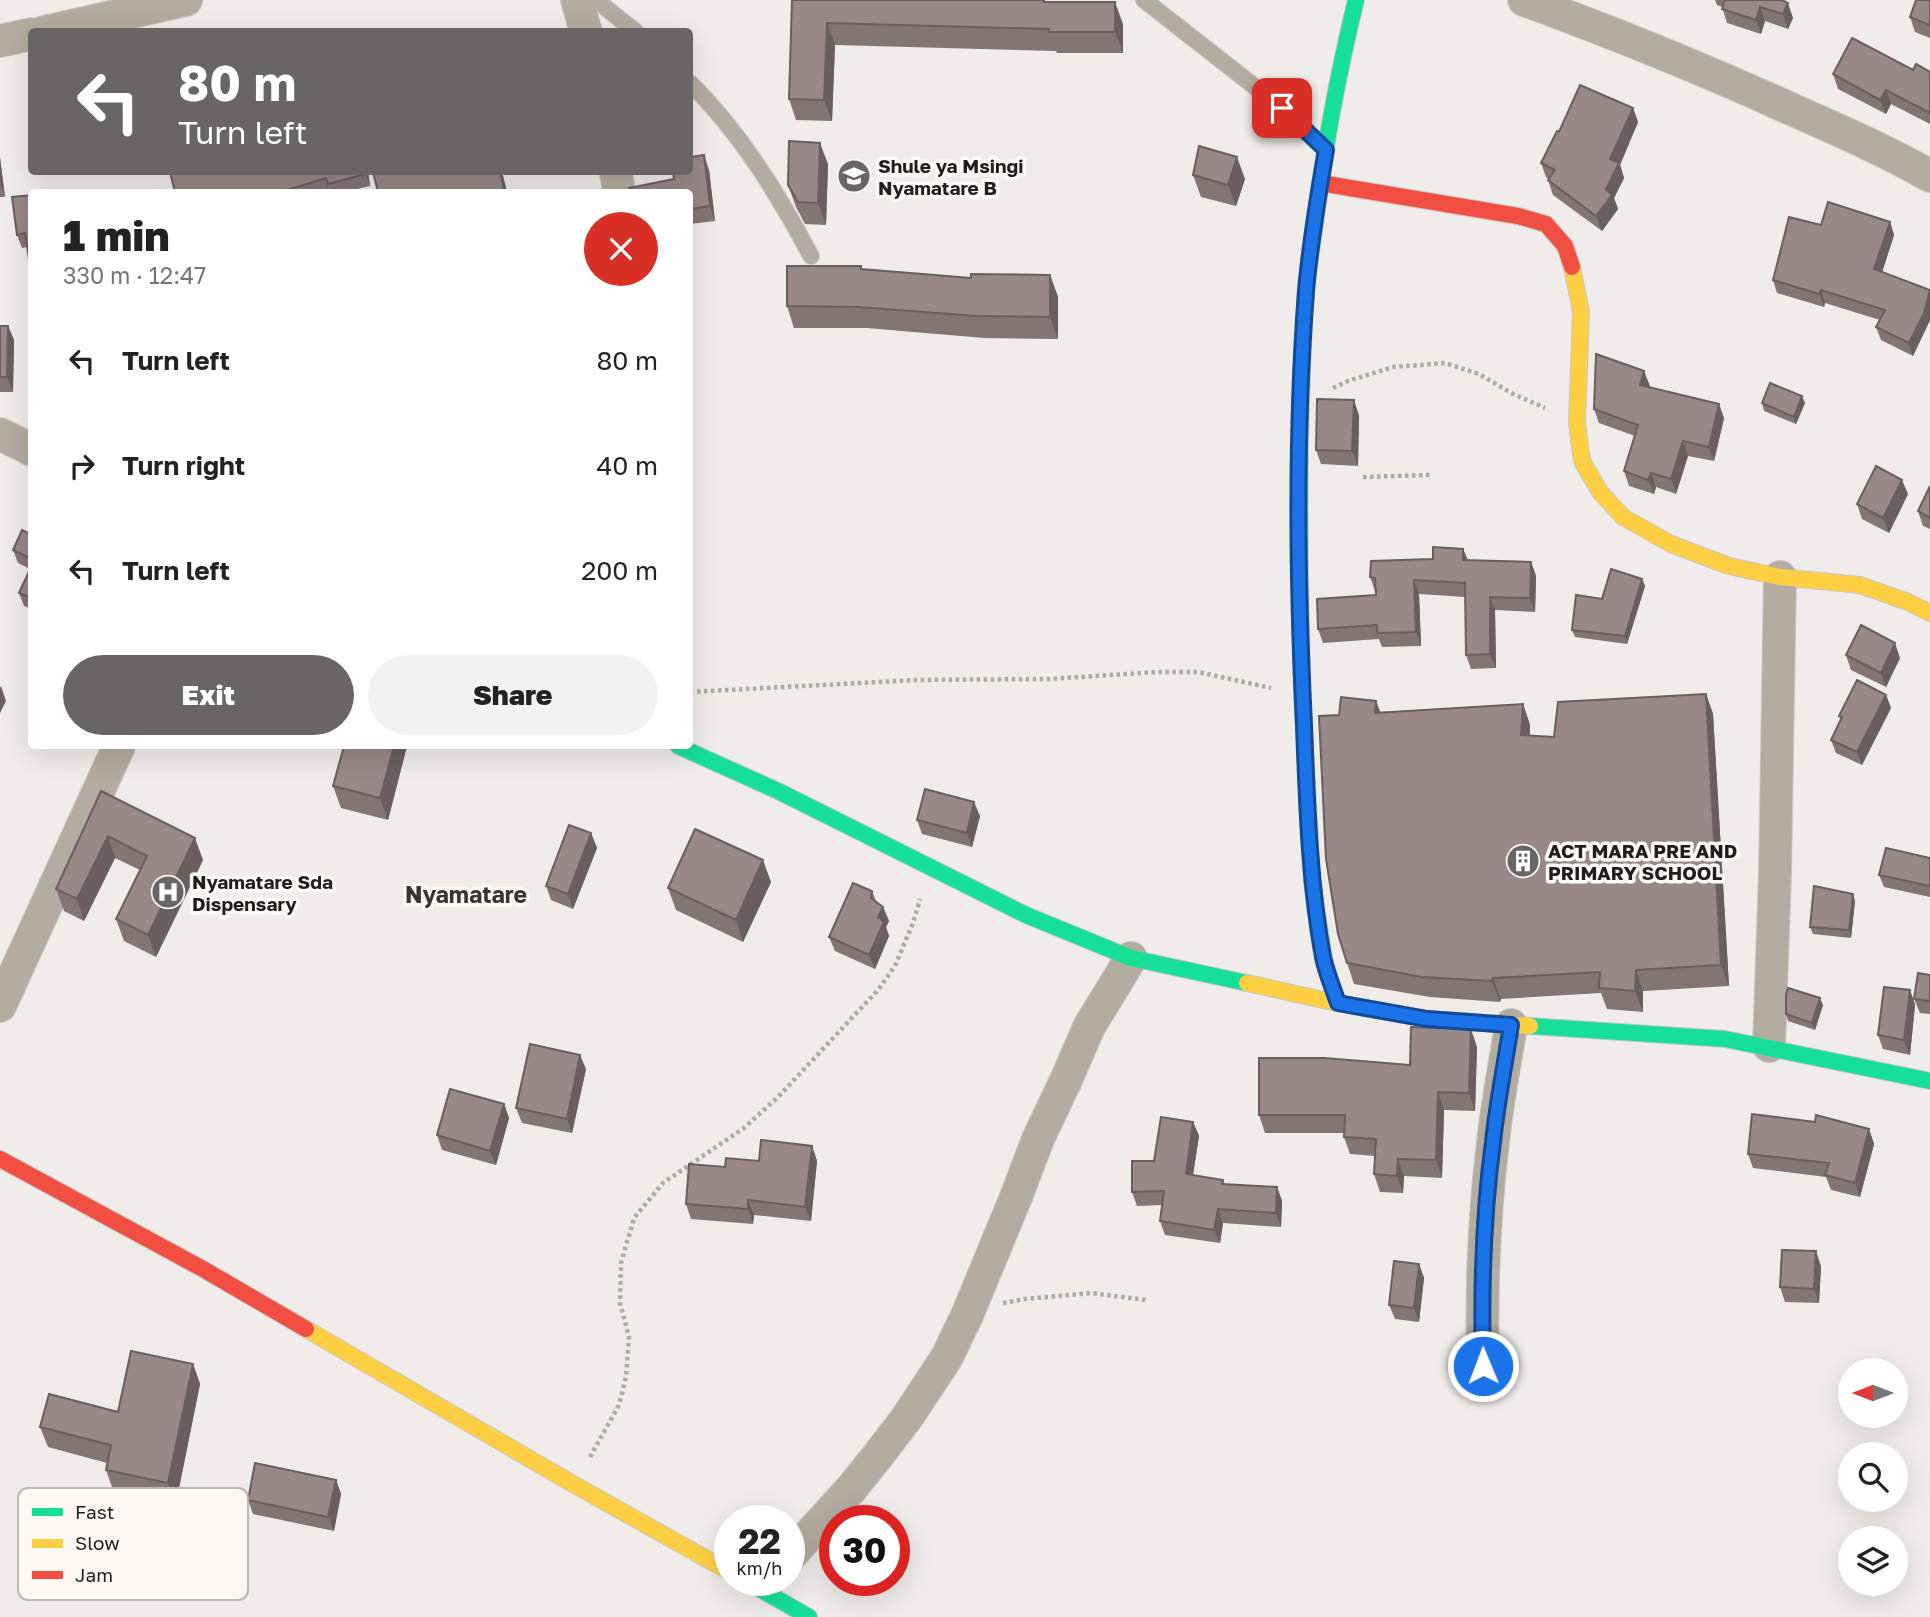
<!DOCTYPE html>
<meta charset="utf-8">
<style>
body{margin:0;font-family:"Golos Text",sans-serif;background:#f2f2f2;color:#222;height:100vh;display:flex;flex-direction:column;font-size:26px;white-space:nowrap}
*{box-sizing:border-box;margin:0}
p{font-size:23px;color:#767676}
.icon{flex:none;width:38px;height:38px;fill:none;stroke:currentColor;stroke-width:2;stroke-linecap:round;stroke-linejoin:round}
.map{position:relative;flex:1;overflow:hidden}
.sheet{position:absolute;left:28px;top:189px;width:665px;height:560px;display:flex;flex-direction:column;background:#fff;border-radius:7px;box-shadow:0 7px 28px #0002}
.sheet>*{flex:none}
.hud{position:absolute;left:28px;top:28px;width:665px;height:147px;border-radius:7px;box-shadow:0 7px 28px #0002;background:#686664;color:#fff;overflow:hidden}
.needle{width:46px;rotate:270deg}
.tools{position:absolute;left:1838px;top:1358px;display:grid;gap:14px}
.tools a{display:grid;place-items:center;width:70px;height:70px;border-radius:50%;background:#fff;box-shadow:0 7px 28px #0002;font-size:35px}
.speed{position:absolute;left:714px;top:1505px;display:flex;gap:14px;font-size:35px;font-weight:700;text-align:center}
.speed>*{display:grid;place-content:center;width:91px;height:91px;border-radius:50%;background:#fff;box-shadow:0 7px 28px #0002;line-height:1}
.speed small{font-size:18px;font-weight:400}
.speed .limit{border:10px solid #d22;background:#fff;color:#111}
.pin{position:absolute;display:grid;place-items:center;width:60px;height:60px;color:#fff;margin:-30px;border-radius:14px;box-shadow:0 4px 10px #0006}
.me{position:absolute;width:77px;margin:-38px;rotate:359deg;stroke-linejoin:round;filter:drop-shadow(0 0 5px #0008)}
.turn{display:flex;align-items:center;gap:24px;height:147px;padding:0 35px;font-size:32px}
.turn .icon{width:91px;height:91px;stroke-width:2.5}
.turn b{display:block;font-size:49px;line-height:60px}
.round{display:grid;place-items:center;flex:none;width:74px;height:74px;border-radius:37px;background:#f2f2f2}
.headline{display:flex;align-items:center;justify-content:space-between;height:119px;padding:0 35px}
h1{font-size:42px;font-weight:800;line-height:52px}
.primary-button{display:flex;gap:14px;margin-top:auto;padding:14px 35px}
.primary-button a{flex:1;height:80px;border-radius:42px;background:#686664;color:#fff;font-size:28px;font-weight:800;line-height:80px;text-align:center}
.primary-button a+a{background:#f2f2f2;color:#222}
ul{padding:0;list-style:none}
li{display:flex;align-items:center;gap:21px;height:105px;padding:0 35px}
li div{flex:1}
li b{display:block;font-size:26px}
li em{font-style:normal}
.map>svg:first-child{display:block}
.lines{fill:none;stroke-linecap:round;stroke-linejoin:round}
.lane-casing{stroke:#c9c7c5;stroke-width:18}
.street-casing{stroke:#c9c7c5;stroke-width:34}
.fast-casing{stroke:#c9c7c5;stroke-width:18}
.slow-casing{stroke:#c9c7c5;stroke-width:18}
.jam-casing{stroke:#c9c7c5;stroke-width:18}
.path{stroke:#aeaba2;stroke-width:4.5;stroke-dasharray:3.5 3.5;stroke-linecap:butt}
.lane{stroke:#b3aca0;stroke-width:16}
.street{stroke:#b3aca0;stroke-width:32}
.fast{stroke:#16e098;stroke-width:16}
.slow{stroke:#ffcf43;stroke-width:16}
.jam{stroke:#f24e42;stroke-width:16}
.wall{fill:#837574}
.shaded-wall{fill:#6a5f5e}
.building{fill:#988887;stroke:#6a5f5e;stroke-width:2}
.route-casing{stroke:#114b97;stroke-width:18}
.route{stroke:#1a73e8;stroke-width:12}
.labels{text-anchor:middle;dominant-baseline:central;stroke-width:7;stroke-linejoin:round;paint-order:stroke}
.poi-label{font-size:19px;font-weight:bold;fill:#201e1c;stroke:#fef9f5;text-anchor:start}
.quarter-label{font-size:23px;font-weight:bold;fill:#3a3531;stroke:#fef9f5}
.key{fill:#fef9f5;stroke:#bbb7b4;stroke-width:2}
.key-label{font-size:19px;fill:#201e1c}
</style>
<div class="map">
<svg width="1930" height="1617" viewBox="0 0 1930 1617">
<rect width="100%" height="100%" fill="#efece9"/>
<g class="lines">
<defs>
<path id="lane" d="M596 0 636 32
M1144 0 1282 108 1324 148
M690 83C740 132 778 194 811 256"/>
<path id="street" d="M577 0 586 32
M1524 0C1614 33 1703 69 1791 109 1838 130 1885 150 1930 176
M44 32 186 0
M0 41 32 34
M616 172 619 192
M0 434 32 450
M0 1006 119 746
M1769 1046 1775 872 1780 577
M1483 1366C1481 1291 1484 1216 1493 1142 1497 1103 1505 1064 1511 1025
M789 1557 851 1489 876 1458 906 1419 947 1357 968 1313 1016 1197 1038 1139 1066 1080 1089 1027 1131 958"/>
<path id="fast" d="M1302 691C1299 558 1297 425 1306 293 1307 270 1312 247 1315 224 1324 149 1338 74 1356 0
M678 746 778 791 1026 915 1131 958 1247 983
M1530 1026 1725 1039 1930 1081
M744 1580 809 1617"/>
<path id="slow" d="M1572 267 1581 312 1577 423 1582 461 1600 492 1623 517 1671 544 1729 566 1780 577 1860 585 1908 602 1930 613
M1302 691 1312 882 1324 959 1337 1003
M1247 983 1337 1003 1427 1019 1530 1026
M306 1329 573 1484 730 1572"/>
<path id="jam" d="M1320 183 1518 216 1546 224 1565 246 1572 267
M0 1159 203 1269 306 1329"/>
</defs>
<!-- lane casing -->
<use href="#lane" class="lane-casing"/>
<!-- street casing -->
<use href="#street" class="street-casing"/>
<!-- fast casing -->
<use href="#fast" class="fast-casing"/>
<!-- slow casing -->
<use href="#slow" class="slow-casing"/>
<!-- jam casing -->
<use href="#jam" class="jam-casing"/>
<!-- path -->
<path class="path" d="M1333 388 1348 381 1393 367 1445 363 1479 374 1511 393 1545 408
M1363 477 1430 475
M690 692 916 680 1049 679 1157 672H1198L1271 688
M1003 1303 1025 1299 1091 1293 1146 1300
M590 1457 619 1405 626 1377 629 1337 620 1303 621 1263 634 1218 663 1183 744 1128 778 1097 878 990 895 966 913 923 920 899"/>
<!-- lane -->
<use href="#lane" class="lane"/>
<!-- street -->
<use href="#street" class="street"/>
<!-- fast -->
<use href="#fast" class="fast"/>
<!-- slow -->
<use href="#slow" class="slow"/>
<!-- jam -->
<use href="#jam" class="jam"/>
</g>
<!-- wall -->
<path class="wall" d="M792 0 1045 2 1123 24V53H1057L1056 51 835 45 832 121 796 120 789 99Z
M1715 0H1782L1793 18 1788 29 1765 21 1761 34 1727 23 1722 7 1717 5Z
M1930 0V38L1915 32 1910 17Z
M1913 70 1930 72V124L1891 104 1886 114 1838 89 1833 74Z
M1633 108 1638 122 1620 165 1624 178 1614 198 1618 209 1602 231 1553 195 1548 180 1549 179 1546 177 1541 163 1559 132Z
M0 158 5 197H0Z
M828 164 826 225 805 224 796 207 788 185Z
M709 170 715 221 690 224V192L674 179Z
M368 172 370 186 344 192H331L330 190 322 192H175Z
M373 172H502L507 192H378Z
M1193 175 1245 179 1236 206 1201 197Z
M32 195V271L30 266 27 247 22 248 17 235Z
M1890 222 1894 235 1882 272 1930 290V320L1913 356 1881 340 1876 327 1880 320 1825 303 1824 307 1777 293 1773 280 1821 225Z
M861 266 862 269 971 278 1050 275 1058 297V339L984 338 867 328H794L787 306Z
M0 326H8L14 340 13 392H0Z
M1650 386 1649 387 1724 418 1714 461 1688 456 1676 494 1656 487 1654 494 1629 486 1624 471 1635 436 1599 423 1594 409Z
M1762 403H1805L1796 424 1764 411Z
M1359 415 1358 466 1321 464 1316 450Z
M1930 486V529L1923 526 1918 511Z
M1908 494 1889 533 1862 519 1857 504Z
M32 535V609L24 606 19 593 30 569 18 563 13 550Z
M1463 549 1468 560 1531 562 1536 576 1535 612 1495 610 1496 668 1471 669 1466 655 1465 597 1419 594 1421 646 1382 647 1379 639 1323 643 1318 629 1376 595 1375 591 1370 577Z
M1642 579 1645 586 1627 644 1575 637 1572 630 1602 599Z
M1846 655 1900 658 1886 687 1851 670Z
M1706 694 1713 714 1729 986 1643 991V1012L1607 1009 1601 993 1501 999 1500 1002 1430 997 1354 984 1347 963 1380 712 1523 704 1530 725V735L1554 737Z
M1886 695 1891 708 1862 765 1836 753 1831 740 1840 720 1839 716Z
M407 746 388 820 341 808 333 786Z
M101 791 203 860 156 957 124 941 116 919 140 870 115 858 84 921 64 911 56 889Z
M980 816 972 847 922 834 917 820Z
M591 833 597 848 573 909 551 900 546 886Z
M1930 858V897L1884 887 1879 875Z
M771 882 743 942 676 910 668 888Z
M872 891 876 901 883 907 889 921 886 927 889 936 875 969 835 951 829 937Z
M1853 894 1855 901 1851 938 1813 934 1810 927Z
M1930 975V1014L1920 1013 1914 999Z
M1910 990 1915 1005 1910 1055 1883 1049 1878 1035Z
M1823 1005 1815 1030 1788 1021 1786 1014Z
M1477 1047 1475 1111 1444 1110 1442 1178 1404 1176 1403 1193 1380 1192 1374 1174 1375 1156 1350 1154 1344 1137V1133H1265L1259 1115 1410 1065Z
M586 1069 572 1133 522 1123 516 1108Z
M504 1104 509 1118 496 1165 442 1150 437 1135Z
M1193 1122 1199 1136 1193 1175 1223 1180 1225 1184 1277 1187 1282 1201 1281 1227 1223 1223 1220 1243 1165 1235 1160 1221 1162 1205 1137 1206 1132 1192 1154 1161Z
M1869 1129 1874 1144 1860 1197 1831 1190 1826 1177 1753 1168 1748 1154Z
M812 1146 817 1161 811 1221 754 1215 753 1224 691 1219 686 1204 725 1167 759 1161Z
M1419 1264 1424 1278 1419 1322 1395 1319 1389 1305Z
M1821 1266 1819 1303 1785 1302 1780 1287Z
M193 1364 200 1384 176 1503 113 1490 106 1470 107 1463 48 1447 40 1427 118 1412Z
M336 1480 341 1494 334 1531 253 1514 248 1500Z"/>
<!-- shaded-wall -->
<path class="shaded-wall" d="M1115 2 1123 24V53L1115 32Z
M1788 3 1793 18 1788 29 1783 14Z
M1760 7 1765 21 1761 34 1756 20Z
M827 23 835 45 832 121 824 100Z
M1886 90 1891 104 1886 114 1880 100Z
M1633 108 1638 122 1620 165 1624 178 1614 198 1618 209 1602 231 1596 216 1606 189 1610 159Z
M820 143 828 164 826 225 818 203Z
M704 155 709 170 715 221 710 206Z
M1237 157 1245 179 1236 206 1228 185Z
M0 158 5 197 0 183Z
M366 172H368L370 186 366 174Z
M500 172H502L507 192H506Z
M1890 222 1894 235 1879 282 1874 269Z
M1050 275 1058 297V339L1050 317Z
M1821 290 1825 303 1824 307 1819 294Z
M1930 292V320L1913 356 1909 343Z
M8 326 14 340 13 392 7 377Z
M1644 371 1650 386 1645 400 1640 385Z
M1802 396 1805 403 1796 424 1794 417Z
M1354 400 1359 415 1358 466 1352 451Z
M1719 404 1724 418 1714 461 1709 447Z
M1683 441 1688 456 1676 494 1671 479Z
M1651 473 1656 487 1654 494 1648 480Z
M1902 480 1908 494 1889 533 1883 518Z
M1463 549 1468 562 1463 560Z
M1531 562 1536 576 1535 612 1530 598Z
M1642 579 1645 586 1627 644 1625 636Z
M1414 580 1419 594 1421 646 1416 632Z
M1490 597 1495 610 1496 668 1490 654Z
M1895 643 1900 658 1886 687 1881 673Z
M1 686 6 701 0 713V688Z
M1706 694 1713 714 1729 986 1721 965Z
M1886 695 1891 708 1862 765 1857 752Z
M1376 701 1384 721 1375 713Z
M1523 704 1530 725 1529 755 1521 735Z
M394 746H407L388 820 380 798Z
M974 802 980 816 972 847 967 833Z
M591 833 597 848 573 909 568 894Z
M108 836 115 858 84 921 77 899Z
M195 838 203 860 156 957 148 935Z
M763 860 771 882 743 942 736 920Z
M1853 894 1855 901 1851 938 1849 930Z
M883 907 889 921 886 927 889 936 875 969 869 955 878 917Z
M1636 970 1643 991V1012L1635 991Z
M1493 978 1501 999 1500 1002 1492 981Z
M1910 990 1915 1005 1910 1055 1904 1040Z
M1820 998 1823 1005 1815 1030 1812 1023Z
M1471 1029 1477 1047 1475 1111 1469 1093Z
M580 1055 586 1069 572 1133 567 1119Z
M1438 1092 1444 1110 1442 1178 1436 1160Z
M504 1104 509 1118 496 1165 490 1151Z
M1193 1122 1199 1136 1191 1187 1186 1174Z
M1869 1129 1874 1144 1860 1197 1855 1183Z
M812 1146 817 1161 811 1221 805 1207Z
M1398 1159 1404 1176 1403 1193 1397 1176Z
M1277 1187 1282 1201 1281 1227 1276 1213Z
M748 1200 754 1215 753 1224 748 1209Z
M1218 1209 1223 1223 1220 1243 1214 1230Z
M1816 1251 1821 1266 1819 1303 1814 1289Z
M1419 1264 1424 1278 1419 1322 1414 1308Z
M193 1364 200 1384 176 1503 168 1483Z
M336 1480 341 1494 334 1531 328 1517Z"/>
<!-- building -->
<path class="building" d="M792 0H1044V2H1115V32H1049V29L827 23 824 100 789 99Z
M1725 0H1782L1788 3 1783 14 1760 7 1756 20 1722 9Z
M1916 0H1930V25L1910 17Z
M1852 38 1913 70 1916 64 1930 72V113L1886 90 1880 100 1833 74Z
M1580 85 1633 108 1610 159 1619 163 1606 189 1612 195 1596 216 1548 180 1555 170 1541 163 1557 131 1559 132Z
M789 141 820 143 818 203 798 202 788 185Z
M1199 146 1237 157 1228 185 1193 175Z
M704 155 710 206 690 209V192H630L629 188 674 179 673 172H690V157Z
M170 172H366V174L328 184 326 178 281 192H175Z
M373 172H500L504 189 491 192H378Z
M75 191V192H56Z
M32 195V266H30L25 233 17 235 12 197Z
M1828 202 1890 222 1874 269 1930 290 1924 313 1909 343 1876 327 1885 310 1821 290 1819 294 1773 280 1789 217 1821 225Z
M787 266H861V269L971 278V274L1050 275V317L976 316 859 307 787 306Z
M0 326H8L7 377H0Z
M1596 354 1644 371 1640 385 1719 404 1709 447 1683 441 1671 479 1651 473 1648 480 1624 471 1638 425 1594 409Z
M1770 383 1802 396 1794 417 1762 403Z
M1317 399 1354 400 1352 451 1316 450Z
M1876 466 1902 480 1883 518 1857 504Z
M1930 486V518L1918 511Z
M22 530 32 535V559L13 550Z
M1433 547 1463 549V560L1531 562 1530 598 1490 597V654L1466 655 1465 583 1414 580 1416 632 1377 633V625L1318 629 1317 599 1376 595 1375 578 1370 577 1371 561 1433 559Z
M32 565V598L19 593Z
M1611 569 1642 579 1625 636 1572 630 1576 595 1602 599Z
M1861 625 1895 643 1881 673 1846 655Z
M1857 680 1886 695 1857 752 1831 740 1842 717 1839 716Z
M1706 694 1721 965 1636 970 1635 991 1599 988 1600 972 1493 978 1492 981 1422 977 1347 963 1338 934 1326 859 1319 716 1339 715 1341 697 1376 701 1375 713 1523 704 1521 735 1554 737 1558 702Z
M344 746H394L380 798 333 786Z
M925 789 974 802 967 833 917 820Z
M101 791 195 838 148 935 116 919 147 856 108 836 77 899 56 889Z
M569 825 591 833 568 894 546 886Z
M695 829 763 860 736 920 668 888Z
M1886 848 1930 858V886L1879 875Z
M853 883 872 891 871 898 883 907 878 917 884 922 869 955 829 937Z
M1814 886 1853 894 1849 930 1810 927Z
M1918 973 1930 975V1001L1914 999Z
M1884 987 1910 990 1904 1040 1878 1035Z
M1788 988 1820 998 1812 1023 1786 1014V995Z
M1411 1027 1471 1029 1469 1093 1438 1092 1436 1160 1398 1159 1397 1176 1374 1174 1376 1139 1344 1137 1345 1115H1259V1058H1324L1410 1065Z
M530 1044 580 1055 567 1119 516 1108Z
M450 1089 504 1104 490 1151 437 1135Z
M1752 1114 1815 1122 1816 1115 1869 1129 1855 1183 1825 1175 1829 1163 1748 1154Z
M1161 1117 1193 1122 1186 1174 1223 1180 1222 1184 1277 1187 1276 1213 1218 1209 1214 1230 1160 1221 1164 1191 1132 1192V1161H1154Z
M761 1140 812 1146 805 1207 748 1200V1209L686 1204 689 1164 725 1167 726 1158 759 1161Z
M1782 1250 1816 1251 1814 1289 1780 1287Z
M1394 1261 1419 1264 1414 1308 1389 1305Z
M131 1351 193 1364 168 1483 106 1470 111 1445 40 1427 49 1394 118 1412Z
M255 1463 336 1480 328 1517 248 1500Z"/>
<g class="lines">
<defs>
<path id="route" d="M1282 108 1326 150C1318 196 1310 244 1306 291 1295 435 1297 581 1304 725 1307 802 1309 881 1323 957 1326 972 1333 988 1338 1003L1427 1019 1511 1025C1505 1064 1497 1103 1493 1142 1483 1216 1481 1291 1483 1366"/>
</defs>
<!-- route casing -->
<use href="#route" class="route-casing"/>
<!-- route -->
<use href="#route" class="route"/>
</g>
<!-- icons -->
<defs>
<symbol id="school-disc" viewBox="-11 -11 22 22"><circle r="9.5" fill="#686664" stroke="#fef9f5"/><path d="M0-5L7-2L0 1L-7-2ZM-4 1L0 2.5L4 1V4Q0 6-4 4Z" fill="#fff"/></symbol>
<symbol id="building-disc" viewBox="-11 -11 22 22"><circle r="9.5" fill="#686664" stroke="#fef9f5"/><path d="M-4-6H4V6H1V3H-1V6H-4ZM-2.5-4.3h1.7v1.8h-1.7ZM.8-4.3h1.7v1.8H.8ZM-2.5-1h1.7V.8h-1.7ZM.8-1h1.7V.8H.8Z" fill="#fff"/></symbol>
<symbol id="hospital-disc" viewBox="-11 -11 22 22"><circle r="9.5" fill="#686664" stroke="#fef9f5"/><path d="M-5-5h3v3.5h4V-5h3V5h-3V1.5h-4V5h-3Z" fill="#fff"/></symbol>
</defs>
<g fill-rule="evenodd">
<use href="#school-disc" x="835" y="157" width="38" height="38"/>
<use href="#building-disc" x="1504" y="842" width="38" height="38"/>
<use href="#hospital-disc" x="149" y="873" width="38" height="38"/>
</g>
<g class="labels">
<!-- poi labels -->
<g class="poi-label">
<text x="878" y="165">Shule ya Msingi<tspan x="878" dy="22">Nyamatare B</tspan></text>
<text x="1548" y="850">ACT MARA PRE AND<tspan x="1548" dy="22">PRIMARY SCHOOL</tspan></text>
<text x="192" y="881">Nyamatare Sda<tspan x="192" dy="22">Dispensary</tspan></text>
</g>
<!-- quarter labels -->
<g class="quarter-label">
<text x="466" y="894">Nyamatare</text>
</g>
</g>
<!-- legend -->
<rect x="18" y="1488" width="230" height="112" rx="10" class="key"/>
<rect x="32" y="1508" width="31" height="8" fill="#16e098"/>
<rect x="32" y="1539" width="31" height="9" fill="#ffcf43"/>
<rect x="32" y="1571" width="31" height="8" fill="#f24e42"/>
<g class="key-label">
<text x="75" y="1519">Fast</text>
<text x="75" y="1550">Slow</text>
<text x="75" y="1582">Jam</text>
</g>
</svg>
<div class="tools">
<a><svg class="needle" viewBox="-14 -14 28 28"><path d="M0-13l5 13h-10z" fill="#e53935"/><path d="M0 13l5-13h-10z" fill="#767676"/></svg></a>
<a><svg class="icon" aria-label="search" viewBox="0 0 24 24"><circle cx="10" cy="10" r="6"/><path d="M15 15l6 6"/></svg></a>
<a><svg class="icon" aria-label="layers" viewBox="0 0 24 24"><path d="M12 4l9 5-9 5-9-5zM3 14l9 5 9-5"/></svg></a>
</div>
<div class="speed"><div>22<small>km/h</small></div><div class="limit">30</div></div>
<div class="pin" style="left:1282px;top:108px;background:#d93025"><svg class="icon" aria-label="arrive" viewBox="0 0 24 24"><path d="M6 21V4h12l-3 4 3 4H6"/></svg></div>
<svg class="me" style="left:1483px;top:1366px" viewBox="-20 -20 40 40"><circle r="17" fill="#1a73e8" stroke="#fff" stroke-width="3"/><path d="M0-11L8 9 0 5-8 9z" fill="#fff"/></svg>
<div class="hud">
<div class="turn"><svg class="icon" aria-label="left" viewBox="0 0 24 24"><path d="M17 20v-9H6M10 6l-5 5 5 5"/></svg><div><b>80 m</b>Turn left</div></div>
</div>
<section class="sheet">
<div class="headline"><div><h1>1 min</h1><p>330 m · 12:47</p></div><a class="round" style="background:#d93025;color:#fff"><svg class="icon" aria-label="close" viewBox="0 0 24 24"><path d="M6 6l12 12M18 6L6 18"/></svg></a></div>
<ul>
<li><svg class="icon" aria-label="left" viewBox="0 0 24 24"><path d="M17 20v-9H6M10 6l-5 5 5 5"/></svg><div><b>Turn left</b></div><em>80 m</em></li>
<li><svg class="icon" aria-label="right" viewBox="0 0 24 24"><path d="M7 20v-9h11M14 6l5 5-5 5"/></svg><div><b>Turn right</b></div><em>40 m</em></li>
<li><svg class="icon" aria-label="left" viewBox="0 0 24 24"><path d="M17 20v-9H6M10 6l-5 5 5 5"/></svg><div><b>Turn left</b></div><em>200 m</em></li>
</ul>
<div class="primary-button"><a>Exit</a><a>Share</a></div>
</section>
</div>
